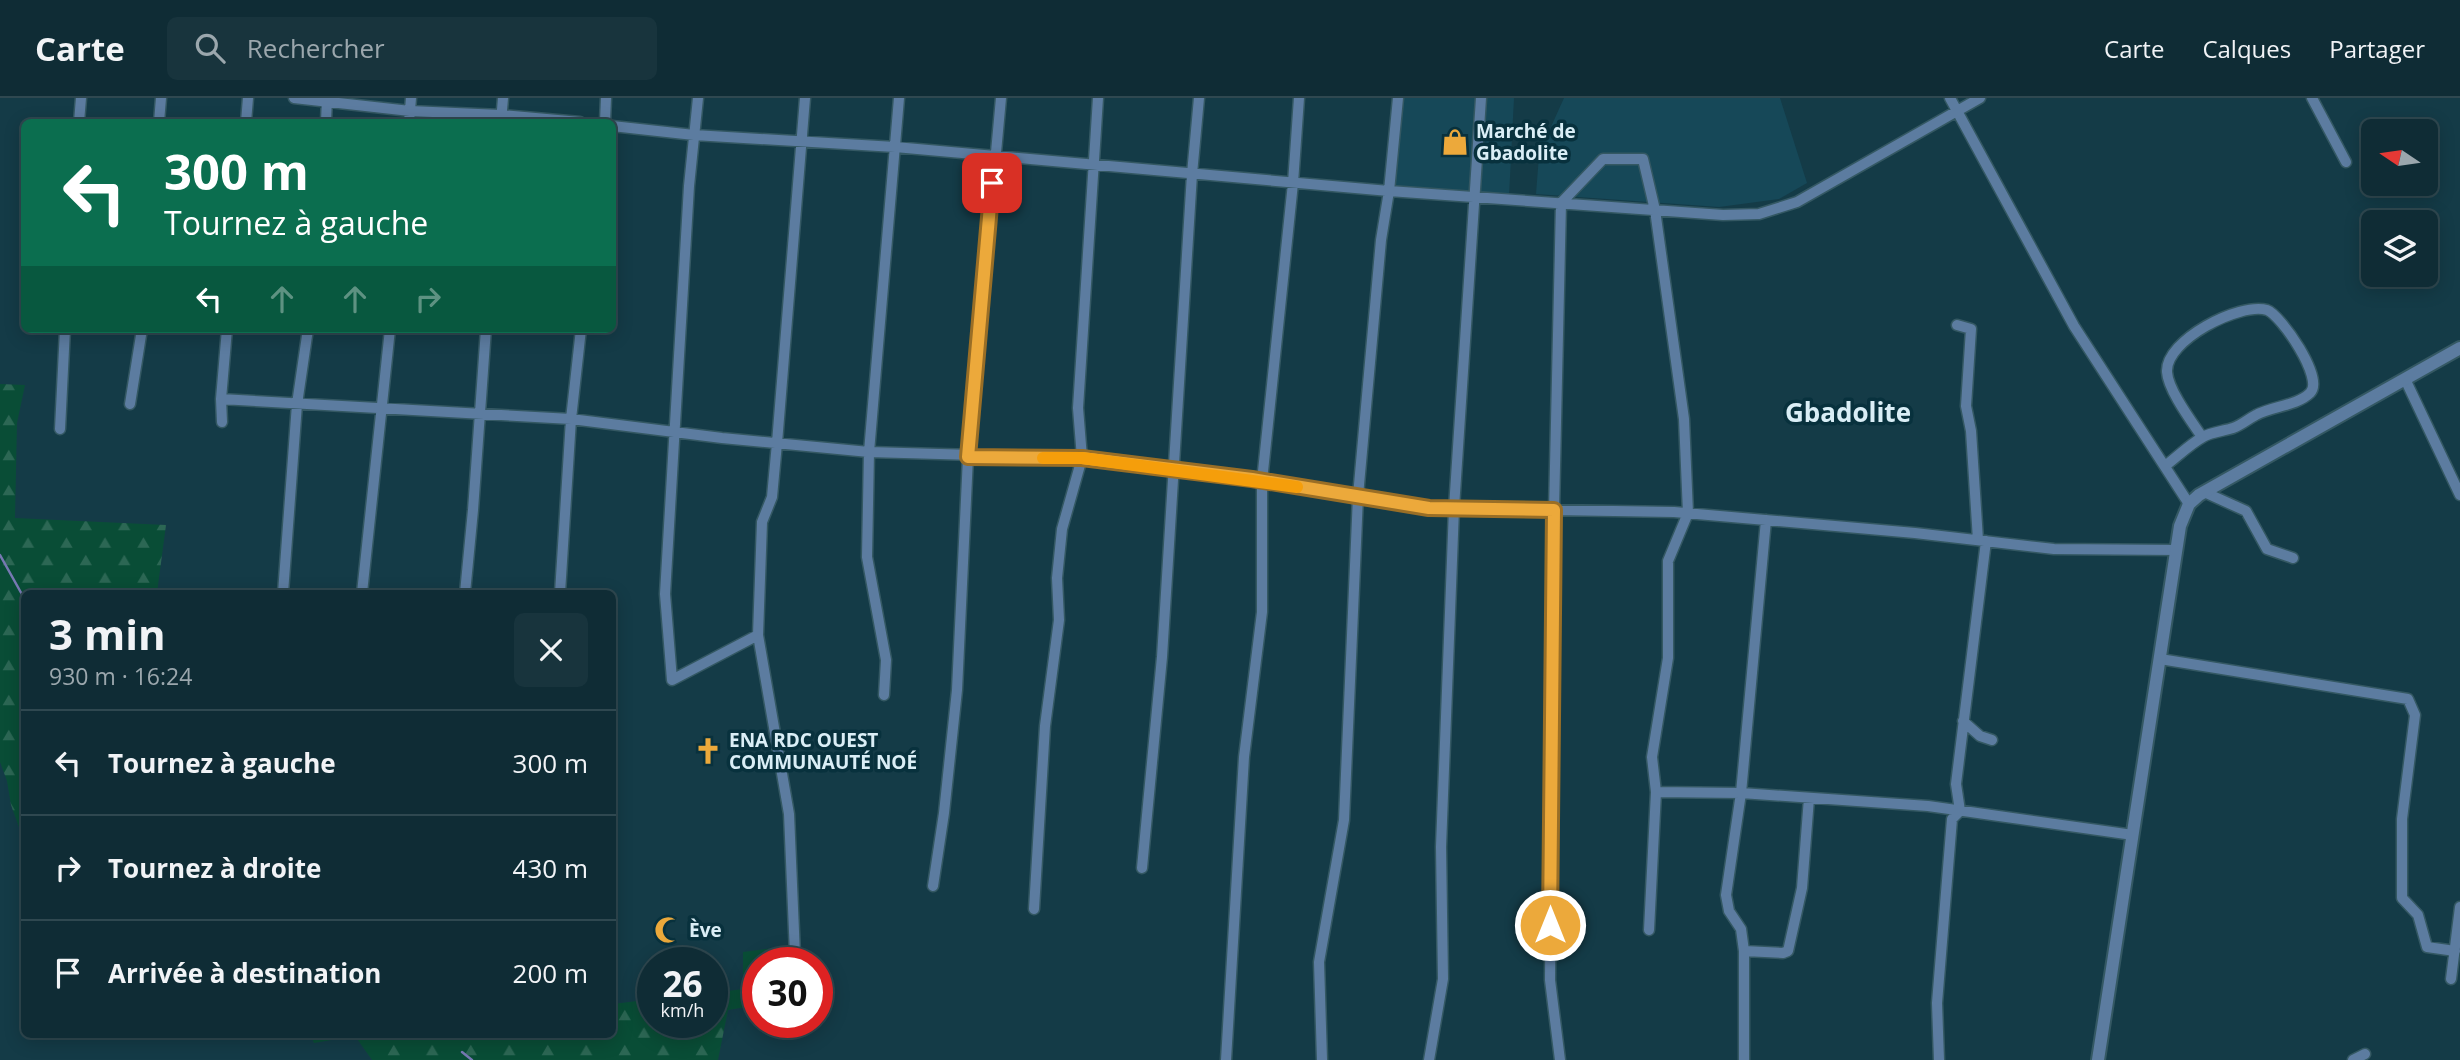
<!DOCTYPE html>
<html lang="fr">
<meta charset="utf-8">
<style>
body{margin:0;font-family:"Open Sans",sans-serif;background:#18343d;color:#f1f3f6;height:100vh;display:flex;flex-direction:column;font-size:26px;white-space:nowrap}
*{box-sizing:border-box;margin:0}
p{font-size:23px;color:#9ba7ad}
.icon{flex:none;width:38px;height:38px;fill:none;stroke:currentColor;stroke-width:2;stroke-linecap:round;stroke-linejoin:round}
.map{position:relative;flex:1;overflow:hidden}
.panel{position:absolute;left:21px;top:492px;width:595px;height:448px;display:flex;flex-direction:column;background:#0f2c35;border-radius:10px;box-shadow:0 4px 18px #0003,0 0 0 2px #2f4850}
.panel>*{flex:none}
.guide{position:absolute;left:21px;top:21px;width:595px;height:214px;border-radius:10px;box-shadow:0 4px 18px #0003,0 0 0 2px #2f4850;background:#0b6e4f;color:#fff;overflow:hidden}
.needle{width:46px;rotate:283deg}
.tools{position:absolute;left:2361px;top:21px;display:grid;gap:14px}
.tools a{display:grid;place-items:center;width:77px;height:77px;border-radius:10px;background:#0f2c35;box-shadow:0 4px 18px #0003,0 0 0 2px #2f4850;font-size:35px}
.speed{position:absolute;left:637px;top:849px;display:flex;gap:14px;font-size:35px;font-weight:700;text-align:center}
.speed>*{display:grid;place-content:center;width:91px;height:91px;border-radius:50%;background:#0f2c35;box-shadow:0 4px 18px #0003,0 0 0 2px #2f4850;line-height:1}
.speed small{font-size:18px;font-weight:400}
.speed .limit{border:10px solid #d22;background:#fff;color:#111}
.pin{position:absolute;display:grid;place-items:center;width:60px;height:60px;color:#fff;margin:-30px;border-radius:14px;box-shadow:0 4px 10px #0006}
.me{position:absolute;width:77px;margin:-38px;rotate:0deg;stroke-linejoin:round;filter:drop-shadow(0 0 5px #0008)}
.turn{display:flex;align-items:center;gap:24px;height:147px;padding:0 28px;font-size:32px}
.turn .icon{width:91px;height:91px;stroke-width:2.5}
.turn b{display:block;font-size:49px;line-height:60px}
.lanes{display:flex;align-items:center;height:66px;padding:0 28px;background:#0003;justify-content:center;gap:35px;direction:ltr}
.lanes .off{opacity:.35}
.round{display:grid;place-items:center;flex:none;width:74px;height:74px;border-radius:10px;background:#18343d}
.overview{display:flex;align-items:center;justify-content:space-between;height:119px;padding:0 28px}
h1{font-size:42px;font-weight:700;line-height:52px}
ul{padding:0;list-style:none}
li{display:flex;align-items:center;gap:21px;height:105px;padding:0 28px;border-top:2px solid #2f4850}
li div{flex:1}
li b{display:block;font-size:26px}
li em{font-style:normal}
header{display:flex;align-items:center;gap:42px;box-sizing:border-box;height:98px;padding:0 35px;background:#0f2c35;border-bottom:2px solid #2f4850}
header strong{font-size:33px}
nav{display:flex;gap:38px;margin-inline-start:auto;font-size:24px}
.search{width:490px;height:63px;background:#18343d;display:flex;align-items:center;gap:18px;box-sizing:border-box;padding:0 24px;border-radius:10px;color:#9ba7ad;font-size:26px}
.map>svg:first-child{display:block}
.built{fill:#164858}
.forest{fill:url(#forest-firs)}
.lines{fill:none;stroke-linecap:round;stroke-linejoin:round}
.stream{stroke:#7779b3;stroke-width:2.5}
.minor-casing{stroke:#345863;stroke-width:13}
.tertiary-casing{stroke:#345863;stroke-width:16}
.minor{stroke:#5c7ca0;stroke-width:10}
.tertiary{stroke:#5c7ca0;stroke-width:12}
.route-casing{stroke:#996e26;stroke-width:18}
.route{stroke:#eca93b;stroke-width:12}
.slow{stroke:#f59e0b;stroke-width:12}
.labels{text-anchor:middle;dominant-baseline:central;stroke-width:7;stroke-linejoin:round;paint-order:stroke}
.poi-label{font-size:19px;font-weight:bold;fill:#daeef6;stroke:#08313d;text-anchor:start}
.district-label{font-size:26px;font-weight:bold;fill:#daeef6;stroke:#08313d}
</style>
<header>
<strong>Carte</strong>
<div class="search"><svg class="icon" aria-label="search" viewBox="0 0 24 24"><circle cx="10" cy="10" r="6"/><path d="M15 15l6 6"/></svg>Rechercher</div>
<nav><a>Carte</a><a>Calques</a><a>Partager</a></nav>
</header>
<div class="map">
<svg width="2460" height="962" viewBox="0 0 2460 962">
<defs>
<pattern id="forest-firs" width="22" height="20" patternUnits="userSpaceOnUse" patternTransform="scale(1.75)"><rect width="22" height="20" fill="#094d36"/><path d="M5 1l3.5 6h-7zM16 11l3.5 6h-7z" fill="#2c6754"/></pattern>
</defs>
<rect width="100%" height="100%" fill="#143b47"/>
<!-- built -->
<path class="built" d="M1403 0H1514L1509 98 1395 89Z
M1564 0H1780L1807 85 1779 101 1719 109 1536 96 1541 32 1550 31Z"/>
<!-- forest -->
<path class="forest" d="M0 286 25 287 17 325 15 420 166 427 157 495H24V732H20L11 707 7 683 0 664Z
M787 848 788 864H758V907L728 912 718 962H372L355 938 314 945 310 936H612L613 906 653 901V924H712V895L743 891V854Z"/>
<g class="lines">
<!-- stream -->
<path class="stream" d="M0 457 24 500
M449 936 452 939
M462 954 472 962"/>
<defs>
<path id="minor" d="M294 0 410 13 501 17 580 24
M698 0 689 88 665 496 672 582 758 537
M1950 0 2074 228 2189 406
M2312 0 2346 64
M79 24 81 0
M159 24 161 0
M246 24 248 0
M326 24 327 0
M409 24 411 0
M501 24 503 0
M605 24 606 0
M612 28 694 37 895 49 1389 93 1723 117 1759 116 1797 104 1980 0
M1957 227 1971 231 1966 308 1971 333 1978 442
M2405 281 2460 397
M221 301 571 321 722 340 869 354 1082 360 1252 381 1428 410 1674 414 1915 435 2054 451 2177 452
M130 306 142 231
M222 324 221 301 227 231
M60 331 65 231
M2165 368C2177 359 2190 346 2203 339 2211 334 2224 333 2233 330 2242 327 2248 321 2256 317 2272 308 2297 308 2310 295 2325 281 2281 217 2267 212 2240 204 2165 242 2167 274 2168 292 2192 324 2202 339
M2204 394 2246 413 2267 451 2293 460
M283 495 297 306 308 231
M362 495 390 231
M465 495 473 412 486 231
M560 495 571 321 581 231
M2160 561 2408 601 2415 617 2402 721V800L2418 817 2427 849 2455 853
M884 597 886 562 867 459 869 354 899 0
M1963 623 1980 638 1992 642
M1656 694 1741 695 1928 708 2133 737
M1142 770 1162 559 1192 76 1199 0
M933 788 944 715 957 592 968 359 1001 0
M1034 811 1045 628 1059 522 1057 480 1062 431 1082 360 1078 310 1098 0
M1744 853 1783 855 1788 853 1802 790 1809 700
M782 864 795 857 789 716 758 537 762 424 772 399 777 345 805 0
M2451 881 2460 809
M753 882 758 879
M1226 962 1244 659 1262 514V383L1293 85 1299 0
M1322 962 1319 864 1344 722 1358 398 1381 142 1389 93 1398 0
M1429 962 1443 881 1441 749 1454 410 1481 0
M1560 962 1550 882 1554 412 1561 105 1603 61H1643L1655 112 1684 321 1688 415 1668 463V560L1652 659 1656 694 1649 832
M1744 962V853L1741 831 1729 813 1726 797 1741 695 1766 422
M1939 962 1937 905 1952 721 1960 713 1956 686 1986 443
M2353 962 2365 956"/>
<path id="tertiary" d="M2098 962 2180 428 2189 406 2199 397 2460 250"/>
</defs>
<!-- minor casing -->
<use href="#minor" class="minor-casing"/>
<!-- tertiary casing -->
<use href="#tertiary" class="tertiary-casing"/>
<!-- minor -->
<use href="#minor" class="minor"/>
<!-- tertiary -->
<use href="#tertiary" class="tertiary"/>
</g>
<g class="lines">
<defs>
<path id="route" d="M992 85 968 359 1082 360 1252 381 1429 410 1554 412 1550 827"/>
</defs>
<!-- route casing -->
<use href="#route" class="route-casing"/>
<!-- route -->
<use href="#route" class="route"/>
<!-- slow -->
<path class="slow" d="M1043 360H1082L1297 389"/>
</g>
<!-- icons -->
<defs>
<symbol id="shop-bare" viewBox="-9 -9 18 18"><path d="M-5-2.5h2.3a2.7 3.5 0 0 1 5.4 0H5L5.5 6h-11ZM-1.5-2.5h3a1.5 2.3 0 0 0-3 0Z" fill="#eca93b" stroke="#08313d" stroke-width="2.5" paint-order="stroke"/></symbol>
<symbol id="church-bare" viewBox="-9 -9 18 18"><path d="M-1.2-6h2.4v3.5h3.3v2.4h-3.3V6h-2.4V-.1h-3.3v-2.4h3.3Z" fill="#eca93b" stroke="#08313d" stroke-width="2.5" paint-order="stroke"/></symbol>
<symbol id="mosque-bare" viewBox="-9 -9 18 18"><path d="M3.5-4.9A6 6 0 1 0 3.5 4.9A5 5 0 1 1 3.5-4.9Z" fill="#eca93b" stroke="#08313d" stroke-width="2.5" paint-order="stroke"/></symbol>
</defs>
<g fill-rule="evenodd">
<use href="#shop-bare" x="1436" y="25" width="38" height="38"/>
<use href="#church-bare" x="689" y="634" width="38" height="38"/>
<use href="#mosque-bare" x="649" y="813" width="38" height="38"/>
</g>
<g class="labels">
<!-- poi labels -->
<g class="poi-label">
<text x="1476" y="33">Marché de<tspan x="1476" dy="22">Gbadolite</tspan></text>
<text x="729" y="642">ENA RDC OUEST<tspan x="729" dy="22">COMMUNAUTÉ NOÉ</tspan></text>
<text x="689" y="832">Ève</text>
</g>
<!-- district labels -->
<g class="district-label">
<text x="1848" y="314">Gbadolite</text>
</g>
</g>
</svg>
<div class="tools">
<a><svg class="needle" viewBox="-14 -14 28 28"><path d="M0-13l5 13h-10z" fill="#e53935"/><path d="M0 13l5-13h-10z" fill="#9ba7ad"/></svg></a>
<a><svg class="icon" aria-label="layers" viewBox="0 0 24 24"><path d="M12 4l9 5-9 5-9-5zM3 14l9 5 9-5"/></svg></a>
</div>
<div class="speed"><div>26<small>km/h</small></div><div class="limit">30</div></div>
<div class="pin" style="left:992px;top:85px;background:#d93025"><svg class="icon" aria-label="arrive" viewBox="0 0 24 24"><path d="M6 21V4h12l-3 4 3 4H6"/></svg></div>
<svg class="me" style="left:1550px;top:827px" viewBox="-20 -20 40 40"><circle r="17" fill="#eca93b" stroke="#fff" stroke-width="3"/><path d="M0-11L8 9 0 5-8 9z" fill="#fff"/></svg>
<div class="guide">
<div class="turn"><svg class="icon" aria-label="left" viewBox="0 0 24 24"><path d="M17 20v-9H6M10 6l-5 5 5 5"/></svg><div><b>300 m</b>Tournez à gauche</div></div>
<div class="lanes"><svg class="icon" aria-label="left" viewBox="0 0 24 24"><path d="M17 20v-9H6M10 6l-5 5 5 5"/></svg><svg class="icon off" aria-label="ahead" viewBox="0 0 24 24"><path d="M12 20V5M6 11l6-6 6 6"/></svg><svg class="icon off" aria-label="ahead" viewBox="0 0 24 24"><path d="M12 20V5M6 11l6-6 6 6"/></svg><svg class="icon off" aria-label="right" viewBox="0 0 24 24"><path d="M7 20v-9h11M14 6l5 5-5 5"/></svg></div>
</div>
<section class="panel">
<div class="overview"><div><h1>3 min</h1><p>930 m · 16:24</p></div><a class="round"><svg class="icon" aria-label="close" viewBox="0 0 24 24"><path d="M6 6l12 12M18 6L6 18"/></svg></a></div>
<ul>
<li><svg class="icon" aria-label="left" viewBox="0 0 24 24"><path d="M17 20v-9H6M10 6l-5 5 5 5"/></svg><div><b>Tournez à gauche</b></div><em>300 m</em></li>
<li><svg class="icon" aria-label="right" viewBox="0 0 24 24"><path d="M7 20v-9h11M14 6l5 5-5 5"/></svg><div><b>Tournez à droite</b></div><em>430 m</em></li>
<li><svg class="icon" aria-label="arrive" viewBox="0 0 24 24"><path d="M6 21V4h12l-3 4 3 4H6"/></svg><div><b>Arrivée à destination</b></div><em>200 m</em></li>
</ul>
</section>
</div>
